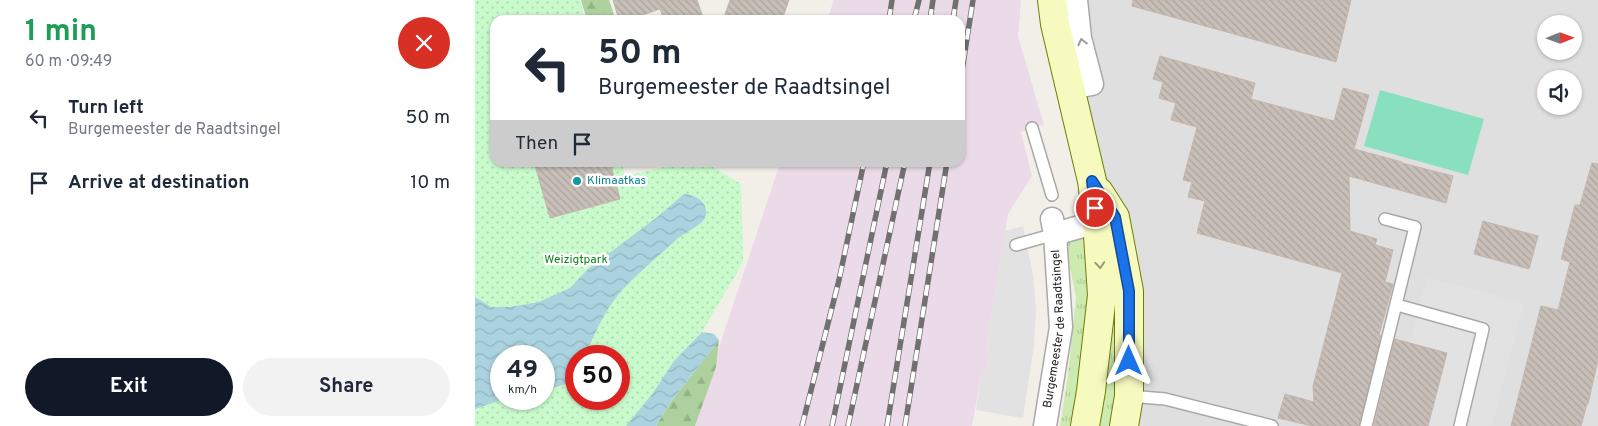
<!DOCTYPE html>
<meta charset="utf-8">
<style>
body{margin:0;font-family:Overpass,sans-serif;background:#f2f2f3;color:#1f2937;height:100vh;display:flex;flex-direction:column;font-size:19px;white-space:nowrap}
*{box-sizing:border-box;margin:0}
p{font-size:16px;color:#747a83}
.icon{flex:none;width:28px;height:28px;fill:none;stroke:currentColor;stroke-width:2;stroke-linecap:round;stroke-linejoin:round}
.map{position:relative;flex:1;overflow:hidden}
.sheet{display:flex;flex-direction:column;background:#fff;width:475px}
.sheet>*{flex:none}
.top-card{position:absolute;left:15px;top:15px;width:475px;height:152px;border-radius:15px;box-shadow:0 1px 4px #0004;background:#fff;color:#1f2937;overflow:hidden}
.needle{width:32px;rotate:89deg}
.tools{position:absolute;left:1062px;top:15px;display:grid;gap:10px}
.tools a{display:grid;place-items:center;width:45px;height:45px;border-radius:50%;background:#fff;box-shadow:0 1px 4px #0004;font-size:25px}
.speed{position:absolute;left:15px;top:345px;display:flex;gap:10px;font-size:25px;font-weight:700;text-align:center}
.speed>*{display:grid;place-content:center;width:65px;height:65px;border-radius:50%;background:#fff;box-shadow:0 1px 4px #0004;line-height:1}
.speed small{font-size:12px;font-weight:400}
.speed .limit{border:8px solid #d22;background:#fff;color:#111}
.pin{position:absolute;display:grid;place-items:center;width:42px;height:42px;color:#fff;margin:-21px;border:2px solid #fff;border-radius:50%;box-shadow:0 1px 5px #0007}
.me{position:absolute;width:55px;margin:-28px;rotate:0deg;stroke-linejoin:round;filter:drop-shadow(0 0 4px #0008)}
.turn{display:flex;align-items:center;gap:18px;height:105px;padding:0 25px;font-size:22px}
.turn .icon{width:65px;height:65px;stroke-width:2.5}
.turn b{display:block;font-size:35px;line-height:42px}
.then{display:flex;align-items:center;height:48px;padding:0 25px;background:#0003;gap:10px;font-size:19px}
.round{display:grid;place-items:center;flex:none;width:52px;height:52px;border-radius:26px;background:#f2f2f3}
.head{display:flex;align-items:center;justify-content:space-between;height:85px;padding:0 25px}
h1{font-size:30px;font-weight:700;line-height:38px;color:#1e9e55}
.primary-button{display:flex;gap:10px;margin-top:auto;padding:10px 25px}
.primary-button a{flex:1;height:58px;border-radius:30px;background:#111827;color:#fff;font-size:20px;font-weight:700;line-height:58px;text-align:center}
.primary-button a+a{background:#f2f2f3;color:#1f2937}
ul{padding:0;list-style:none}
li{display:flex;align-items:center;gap:15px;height:65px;padding:0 25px}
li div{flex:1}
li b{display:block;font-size:19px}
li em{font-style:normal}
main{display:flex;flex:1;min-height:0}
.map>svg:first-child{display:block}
.residential{fill:#e0dfdf;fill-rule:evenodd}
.railway{fill:#ebdbe8}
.grass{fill:url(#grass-tufts)}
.forest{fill:url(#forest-firs)}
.park{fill:url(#park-dots);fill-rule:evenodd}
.pitch{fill:#88e0be}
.parking{fill:#e2e2e2}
.water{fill:url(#water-waves)}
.building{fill:url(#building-back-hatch);stroke:#c4b6ab}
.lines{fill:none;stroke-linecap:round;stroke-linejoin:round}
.service-casing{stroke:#a9a9a9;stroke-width:14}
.minor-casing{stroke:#a9a9a9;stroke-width:25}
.secondary-casing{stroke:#707d05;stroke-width:30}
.service{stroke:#fff;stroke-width:11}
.minor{stroke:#fff;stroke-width:22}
.secondary{stroke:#f7fabf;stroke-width:28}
.rail-casing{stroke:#707070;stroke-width:5.5}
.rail{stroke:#fff;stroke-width:4;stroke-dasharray:11;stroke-linecap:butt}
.oneway{stroke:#9c9c9c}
.oneway2{stroke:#979978}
.route-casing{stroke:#114b97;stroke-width:12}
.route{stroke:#1a73e8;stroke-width:9}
.culture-dot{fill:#0f9aa8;stroke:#fff;stroke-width:2}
.labels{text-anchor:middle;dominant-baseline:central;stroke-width:5;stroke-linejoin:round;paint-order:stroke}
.culture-label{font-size:12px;fill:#0d838f;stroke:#fff;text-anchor:start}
.park-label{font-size:12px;fill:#0c8416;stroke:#fff}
.street-label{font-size:12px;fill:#222;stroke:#fff}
</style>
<main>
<section class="sheet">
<div class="head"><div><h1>1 min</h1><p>60 m · 09:49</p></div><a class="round" style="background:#d93025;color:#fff"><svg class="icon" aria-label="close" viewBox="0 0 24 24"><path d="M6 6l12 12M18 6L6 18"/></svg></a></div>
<ul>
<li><svg class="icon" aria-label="left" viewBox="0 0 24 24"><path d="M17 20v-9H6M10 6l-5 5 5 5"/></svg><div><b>Turn left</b><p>Burgemeester de Raadtsingel</p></div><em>50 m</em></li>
<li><svg class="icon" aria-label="arrive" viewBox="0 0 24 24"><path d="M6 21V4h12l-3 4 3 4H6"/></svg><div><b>Arrive at destination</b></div><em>10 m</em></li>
</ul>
<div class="primary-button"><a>Exit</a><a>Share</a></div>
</section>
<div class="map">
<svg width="1123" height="426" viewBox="0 0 1123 426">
<defs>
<pattern id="grass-tufts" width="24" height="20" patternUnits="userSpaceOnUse" patternTransform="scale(1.25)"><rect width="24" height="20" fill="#cdebb0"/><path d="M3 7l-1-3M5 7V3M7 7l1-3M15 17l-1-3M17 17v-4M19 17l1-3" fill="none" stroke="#b0c997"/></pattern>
<pattern id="forest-firs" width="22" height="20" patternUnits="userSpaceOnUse" patternTransform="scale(1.25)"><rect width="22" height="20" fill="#add19e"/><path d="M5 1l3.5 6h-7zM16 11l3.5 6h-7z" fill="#95b388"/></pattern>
<pattern id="park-dots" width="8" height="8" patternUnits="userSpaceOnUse" patternTransform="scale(1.25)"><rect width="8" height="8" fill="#c8facc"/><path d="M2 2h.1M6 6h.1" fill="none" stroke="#acd6af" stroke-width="1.8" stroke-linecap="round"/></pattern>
<pattern id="water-waves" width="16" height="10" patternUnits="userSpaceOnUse" patternTransform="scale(1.25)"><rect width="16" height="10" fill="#aad3df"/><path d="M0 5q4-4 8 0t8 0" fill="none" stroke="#92b5bf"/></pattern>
<pattern id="building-back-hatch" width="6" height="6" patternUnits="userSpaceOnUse" patternTransform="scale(1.25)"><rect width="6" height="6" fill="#c7bfb8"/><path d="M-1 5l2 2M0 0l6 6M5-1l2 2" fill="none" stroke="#aba49e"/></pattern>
</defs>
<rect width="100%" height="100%" fill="#f2efe9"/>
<!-- residential -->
<path class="residential" d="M583 0H1123V426H620L638 289ZM1071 24H1099V51H1071ZM1071 79H1099V106H1071Z"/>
<!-- railway -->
<path class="railway" d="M359 0H546L543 36 569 125 546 132 557 176 533 214 511 349 515 351 511 372 507 371 497 426H218L305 163 485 162V20H352Z"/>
<!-- grass -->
<path class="grass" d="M617 233 621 289 604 426H585L593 375 601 297 590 244 604 235Z
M634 292 644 294 640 426H618Z"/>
<!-- forest -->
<path class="forest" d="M106 0H134L141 20H112Z
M244 340 241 367 220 426H181L195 403Z"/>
<!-- park -->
<path class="park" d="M0 0H105L110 20H20V162L147 163 150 176 206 163H231L266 184 268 262 172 426H0ZM26 356H69V399H26ZM101 356H144V399H101Z"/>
<!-- pitch -->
<path class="pitch" d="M905 90 1009 119 993 175 889 146Z"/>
<!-- parking -->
<path class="parking" d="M548 226 558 275 561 308 559 345 548 418 501 410 507 371 511 372 515 351 511 349 530 231Z
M952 278 1049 303 1017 426H953L972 353 935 343Z"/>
<!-- water -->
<path class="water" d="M209 194C220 195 233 201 231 215 228 226 210 232 202 239 183 257 160 275 143 295 130 311 117 337 111 356H101V379L88 385 69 390V356H26V399H29L0 409V297L16 307H35L64 302 95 288 113 269 181 218Z
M227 332 239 334 244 340 195 403 181 426H151L178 393 199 361Z"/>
<!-- building -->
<path class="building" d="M138 0H222L229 20H189L185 9 153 20H144Z
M255 0H314L307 20H248Z
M658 0H876L861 62 657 6Z
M685 56 780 83 776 99 859 121 868 88 894 95 879 149 927 162V163L978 176 971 203 874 176 875 231 902 239 900 245 918 250 910 282 918 284 904 335 906 336 884 426H837L803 418 810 394 839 402 838 386 867 273 722 233 730 201 713 197 717 182 708 180 722 127 696 120 701 103 684 98 688 82 678 79Z
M59 162H135L145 199 75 218Z
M1117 163 1123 164V360L1113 404H1112L1106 426H1036L1066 306 1083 310 1095 262 1086 259 1100 205H1105Z
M1008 221 1063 236 1054 269 999 254Z
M920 339 972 353 953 426H899Z"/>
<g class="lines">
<defs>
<path id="service" d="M557 128 577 195
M541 245 580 234
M922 305 1008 329 985 426
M654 396 690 399 797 426
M891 426 940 227 910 219"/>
<g id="minor">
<path d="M595 88 617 84 605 38 601 0"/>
<path d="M580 234 639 217"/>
<path id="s1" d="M570 426 586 327 580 234 577 219"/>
</g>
<path id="secondary" d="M577 0 580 24 617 181 622 221 627 295 616 391 610 426
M624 192 640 217 654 291V396L649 426"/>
</defs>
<!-- service casing -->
<use href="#service" class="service-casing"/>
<!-- minor casing -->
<use href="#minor" class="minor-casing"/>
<!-- secondary casing -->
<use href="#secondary" class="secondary-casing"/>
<!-- service -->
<use href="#service" class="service"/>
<!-- minor -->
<use href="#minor" class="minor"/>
<!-- secondary -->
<use href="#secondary" class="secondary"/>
<defs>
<path id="rail" d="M414 20 417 0
M439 20 444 0
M455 20 458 0
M478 20 481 0
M485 83 498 0
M327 426 364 280 389 162
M357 426 412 162
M373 426 430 162
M412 426 455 162
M430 426 472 162"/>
</defs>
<!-- rail casing -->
<use href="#rail" class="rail-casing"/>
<!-- rail -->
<use href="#rail" class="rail"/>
</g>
<!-- one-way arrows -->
<defs><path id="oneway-chevron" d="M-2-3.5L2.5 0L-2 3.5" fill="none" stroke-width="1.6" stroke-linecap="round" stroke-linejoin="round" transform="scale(1.25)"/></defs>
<use class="oneway" href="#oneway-chevron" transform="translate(607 42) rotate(-103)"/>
<use class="oneway2" href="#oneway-chevron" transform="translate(625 265) rotate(86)"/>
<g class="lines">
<defs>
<path id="route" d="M620 208 617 181 640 217 654 291V361"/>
</defs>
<!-- route casing -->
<use href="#route" class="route-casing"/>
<!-- route -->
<use href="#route" class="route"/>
</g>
<!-- markers -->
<circle class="culture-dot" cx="102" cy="181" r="5"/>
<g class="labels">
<!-- culture labels -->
<g class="culture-label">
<text x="112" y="181">Klimaatkas</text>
</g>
<!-- park labels -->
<g class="park-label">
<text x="101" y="260">Weizigtpark</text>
</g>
<!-- street labels -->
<g class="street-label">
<text stroke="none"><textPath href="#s1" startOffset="98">Burgemeester de Raadtsingel</textPath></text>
</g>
</g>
</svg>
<div class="tools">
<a><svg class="needle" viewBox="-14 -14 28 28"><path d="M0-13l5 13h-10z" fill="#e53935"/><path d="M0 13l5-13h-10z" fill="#747a83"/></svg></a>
<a><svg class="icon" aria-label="sound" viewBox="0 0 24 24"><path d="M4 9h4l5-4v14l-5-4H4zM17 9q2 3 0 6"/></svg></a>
</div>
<div class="speed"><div>49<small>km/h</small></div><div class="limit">50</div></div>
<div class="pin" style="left:620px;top:208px;background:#d93025"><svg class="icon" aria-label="arrive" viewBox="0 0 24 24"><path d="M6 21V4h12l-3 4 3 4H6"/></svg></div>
<svg class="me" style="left:654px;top:361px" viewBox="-20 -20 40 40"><path d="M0-17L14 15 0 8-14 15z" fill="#1a73e8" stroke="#fff" stroke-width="4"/></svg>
<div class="top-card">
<div class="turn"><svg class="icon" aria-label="left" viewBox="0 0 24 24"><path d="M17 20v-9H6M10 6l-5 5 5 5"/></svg><div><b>50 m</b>Burgemeester de Raadtsingel</div></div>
<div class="then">Then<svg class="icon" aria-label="arrive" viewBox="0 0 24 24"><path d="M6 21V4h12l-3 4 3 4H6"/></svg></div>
</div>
</div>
</main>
